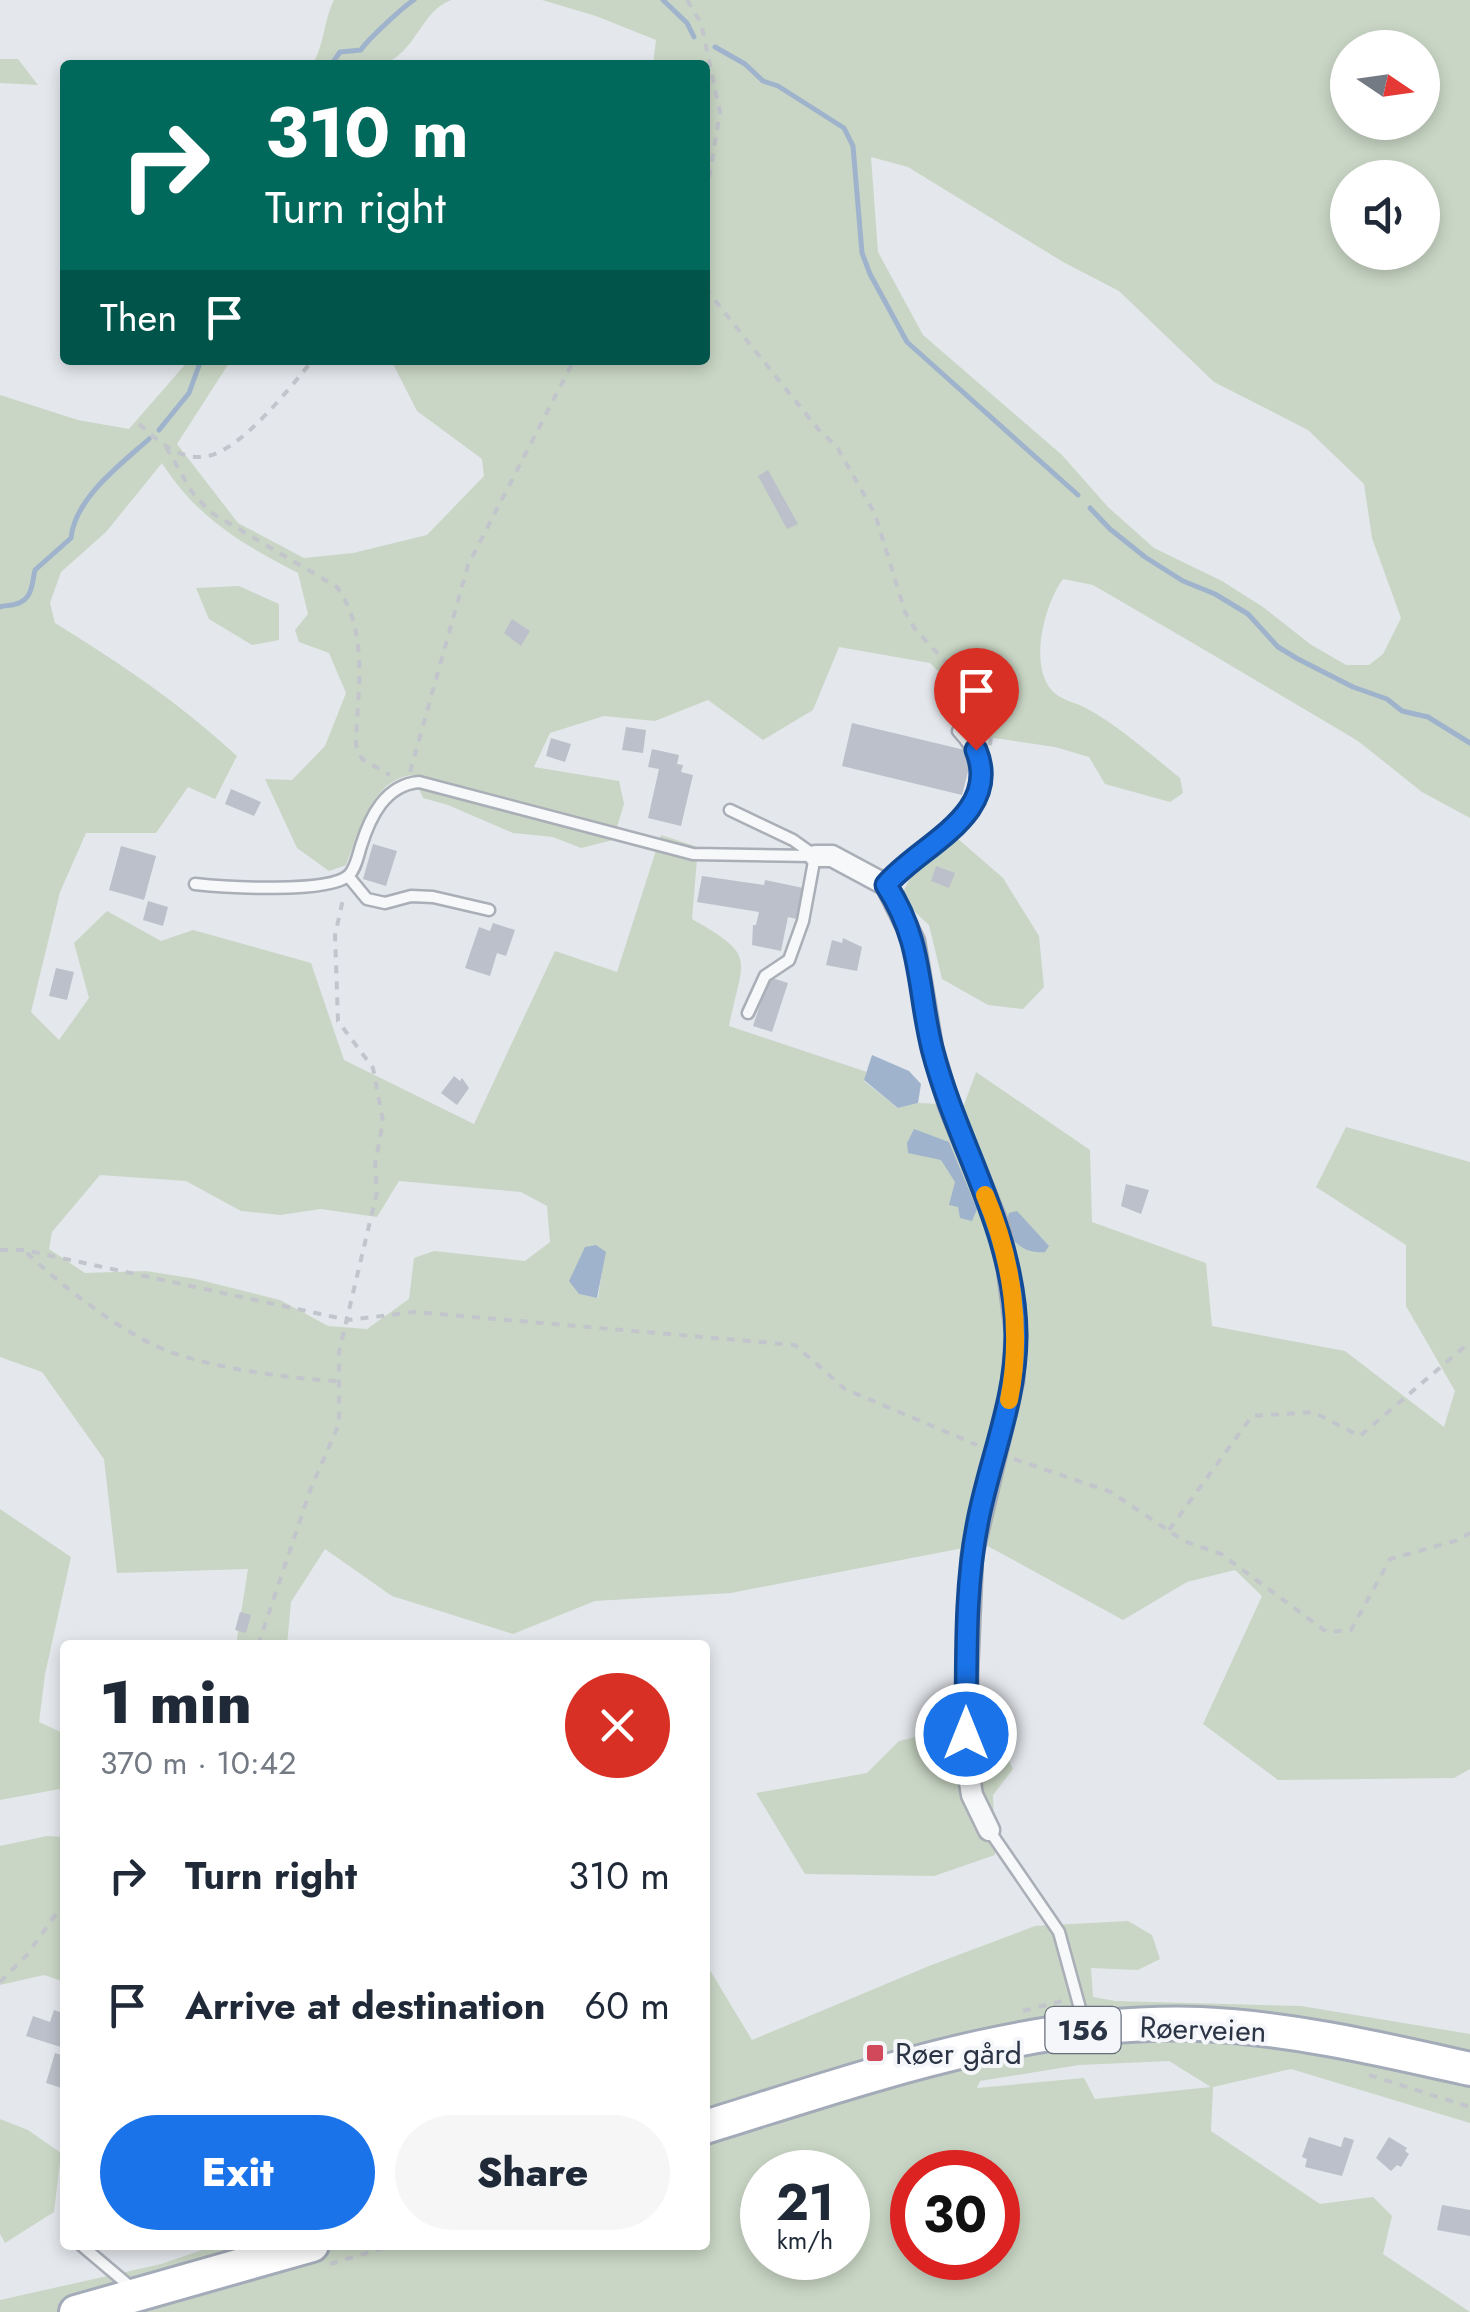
<!DOCTYPE html>
<meta charset="utf-8">
<style>
body{margin:0;font-family:Jost,sans-serif;background:#f6f6f7;color:#1f2937;height:100vh;display:flex;flex-direction:column;font-size:38px;white-space:nowrap}
*{box-sizing:border-box;margin:0}
p{font-size:32px;color:#747a83}
.icon{flex:none;width:55px;height:55px;fill:none;stroke:currentColor;stroke-width:2;stroke-linecap:round;stroke-linejoin:round}
.map{position:relative;flex:1;overflow:hidden}
.side{position:absolute;left:60px;top:1640px;width:650px;height:610px;display:flex;flex-direction:column;background:#fff;border-radius:10px;box-shadow:0 5px 15px #0003}
.side>*{flex:none}
.guide{position:absolute;left:60px;top:60px;width:650px;height:305px;border-radius:10px;box-shadow:0 5px 15px #0003;background:#00695c;color:#fff;overflow:hidden}
.needle{width:65px;rotate:103deg}
.controls{position:absolute;left:1330px;top:30px;display:grid;gap:20px}
.controls a{display:grid;place-items:center;width:110px;height:110px;border-radius:50%;background:#fff;box-shadow:0 5px 15px #0003;font-size:50px}
.speed{position:absolute;left:740px;top:2150px;display:flex;gap:20px;font-size:50px;font-weight:700;text-align:center}
.speed>*{display:grid;place-content:center;width:130px;height:130px;border-radius:50%;background:#fff;box-shadow:0 5px 15px #0003;line-height:1}
.speed small{font-size:25px;font-weight:400}
.speed .limit{border:15px solid #d22;background:#fff;color:#111}
.pin{position:absolute;display:grid;place-items:center;width:85px;height:85px;color:#fff;margin:-102px -42px;border-radius:50% 50% 50% 0;rotate:-45deg;box-shadow:0 0 10px #0007}
.pin .icon{rotate:45deg}
.me{position:absolute;width:110px;margin:-55px;rotate:0deg;stroke-linejoin:round;filter:drop-shadow(0 0 8px #0008)}
.turn{display:flex;align-items:center;gap:35px;height:210px;padding:0 40px;font-size:45px}
.turn .icon{width:130px;height:130px;stroke-width:2.5}
.turn b{display:block;font-size:70px;line-height:85px}
.then{display:flex;align-items:center;height:95px;padding:0 40px;background:#0003;gap:20px;font-size:38px}
.round{display:grid;place-items:center;flex:none;width:105px;height:105px;border-radius:52px;background:#f6f6f7}
.overview{display:flex;align-items:center;justify-content:space-between;height:170px;padding:0 40px}
h1{font-size:60px;font-weight:800;line-height:75px}
.action{display:flex;gap:20px;margin-top:auto;padding:20px 40px}
.action a{flex:1;height:115px;border-radius:60px;background:#1a73e8;color:#fff;font-size:40px;font-weight:800;line-height:115px;text-align:center}
.action a+a{background:#f6f6f7;color:#1f2937}
ul{padding:0;list-style:none}
li{display:flex;align-items:center;gap:30px;height:130px;padding:0 40px}
li div{flex:1}
li b{display:block;font-size:38px}
li em{font-style:normal}
.map>svg:first-child{display:block}
.green{fill:#c9d6c5;fill-rule:evenodd}
.water{fill:#9fb4cc}
.lines{fill:none;stroke-linecap:round;stroke-linejoin:round}
.stream{stroke:#9fb4cc;stroke-width:5}
.building{fill:#bbc0ca}
.service-casing{stroke:#a9aeb7;stroke-width:15}
.minor-casing{stroke:#a9aeb7;stroke-width:25}
.primary-casing{stroke:#a3abb8;stroke-width:38}
.path{stroke:#c2c5cb;stroke-width:4;stroke-dasharray:8 8;stroke-linecap:butt}
.service{stroke:#f7f8fa;stroke-width:10}
.minor{stroke:#f7f8fa;stroke-width:20}
.primary{stroke:#fff;stroke-width:32}
.route-casing{stroke:#114b97;stroke-width:25}
.route{stroke:#1a73e8;stroke-width:18}
.slow{stroke:#f59e0b;stroke-width:18}
.poi-dot{fill:#d1495b;stroke:#f4f6f9;stroke-width:4}
.labels{text-anchor:middle;dominant-baseline:central;stroke-width:8;stroke-linejoin:round;paint-order:stroke}
.shield{fill:#f4f6f9;stroke:#676e7b;stroke-width:2.5}
.shield-label{font-size:28px;font-weight:bold;fill:#2b3445}
.street-label{font-size:30px;fill:#2b3445;stroke:#f4f6f9}
.poi-label{font-size:30px;fill:#2b3445;stroke:#f4f6f9;text-anchor:start}
</style>
<div class="map">
<svg width="1470" height="2312" viewBox="0 0 1470 2312">
<rect width="100%" height="100%" fill="#e4e7ec"/>
<!-- green -->
<path class="green" d="M334 0H451C421 11 416 52 384 64 368 70 330 65 312 65 325 44 323 22 334 0Z
M542 0H1470V818L1422 792 1358 741 1203 649 1093 585 1063 579C1044 604 1026 673 1057 695 1065 701 1077 703 1086 708 1119 726 1150 754 1180 778L1183 793 1170 802 1105 784 1089 757 1055 747 988 737 960 693 930 663 839 647 813 710 763 740 708 700 655 721 604 716 550 733 534 767 619 781 624 804 613 840 581 848 553 837 513 833 448 805 423 798 413 775C371 779 360 832 346 865L329 871 297 848 265 779 292 780 325 746 346 693 329 653 299 642 295 630 308 614 298 573C242 544 197 518 162 463L106 532 61 572 50 603 55 623C124 666 177 701 237 756L215 799 188 787 156 833H86L60 892 31 1012 59 1040 89 998 74 943 107 911 161 941 193 930 311 963 344 1060 474 1124 555 951 617 972 661 835 698 847 692 919C758 957 743 956 729 1026L867 1072 864 1081 898 1108 918 1103 964 1105 976 1072 1090 1150 1092 1222 1206 1263 1212 1326 1345 1351 1444 1427 1455 1391 1406 1306V1245L1316 1187 1346 1127 1470 1162V1769L1454 1778 1278 1780 1203 1724 1262 1596 1235 1570 1187 1582 1123 1620 984 1544 731 1593 595 1601 513 1634 392 1596 325 1549 291 1602 287 1645H236L248 1569 117 1573 104 1459 42 1372 0 1357V395L78 420 129 429 189 360H231L177 444 238 523 304 558 353 553 427 535 484 476 482 459 417 411 391 360H705V65H653L656 40 596 16ZM1348 48H1422V122H1348ZM871 157 908 167 1063 262 1119 291 1214 382 1308 430 1364 484 1372 538 1401 618 1383 654 1369 665H1346L1310 644 1263 607 1222 581 1154 548 1108 507 1062 455 923 335 878 252ZM1348 178H1422V252H1348ZM100 1175 186 1181 241 1211 280 1215 321 1209 377 1217 399 1181 521 1192 547 1206 550 1242 525 1261 434 1251 414 1258 409 1299 367 1329 328 1326 280 1300 196 1279 146 1271 85 1273 49 1249 52 1232ZM605 1252 598 1298 579 1294Z
M0 59H18L38 85 0 83Z
M239 586 279 604V640L252 645 209 619 196 588Z
M957 838 1003 878 1039 936 1044 987 1023 1009 988 1005 942 979 929 925 900 898 916 866Z
M0 1509 71 1557 45 1674 39 1722 65 1734V1788L0 1800Z
M988 1719 1013 1769 993 1795 995 1855 934 1876 805 1874 756 1793 867 1773 899 1741Z
M47 1836 65 1837V1982L44 1975 0 1985V1846Z
M1128 1921 1152 1935 1160 1959 1138 1970 1091 1968 1093 1997 1115 2001 1301 2006 1470 2034V2123L1291 2069 1213 2087 1211 2131 1320 2204 1373 2197 1392 2216 1383 2254 1470 2312H0V2300L161 2264 217 2245H705V1962L752 2040 929 1966 1035 1926ZM1169 2061 1211 2087 1095 2099 1084 2078 977 2088 980 2081 1079 2065ZM762 2172H848V2258H762ZM912 2172H998V2258H912Z
M0 2119 28 2130 61 2153 54 2212 5 2243 0 2234Z"/>
<!-- water -->
<path class="water" d="M872 1055 909 1071 921 1084 918 1103 898 1108 864 1080Z
M914 1129 949 1142 977 1209 972 1221 960 1218 958 1207 949 1205 955 1182 941 1160 908 1153 907 1143Z
M1017 1211 1049 1246 1045 1252C1025 1254 1014 1244 1005 1228L1009 1213Z
M596 1245 606 1252 597 1298 579 1294 569 1281 585 1247Z"/>
<g class="lines">
<!-- stream -->
<path class="stream" d="M663 0 687 23 694 37
M715 47 745 64 763 81 778 86 844 128 853 146 862 253 870 274 907 342 1078 495
M331 65 340 52 361 50C367 40 403 7 414 0
M159 430 189 393 201 360
M1090 508 1110 529 1145 557 1183 581 1215 594 1248 614 1278 647 1298 659 1353 687 1387 699 1402 711 1428 717 1470 743
M0 607C5 605 11 606 16 604 33 600 32 582 35 570L71 538C75 498 121 464 149 439"/>
</g>
<!-- building -->
<path class="building" d="M768 470 798 524 787 529 758 476Z
M512 619 530 631 521 646 504 633Z
M852 723 973 752 962 795 842 766Z
M626 727 646 730 643 753 622 750Z
M551 738 571 744 565 762 546 756Z
M652 749 679 755 677 764 683 765 681 772 693 775 681 826 648 818 659 769 648 767Z
M231 789 261 802 254 816 225 804Z
M373 844 397 851 386 886 363 879Z
M121 846 156 856 144 900 109 890Z
M936 866 955 873 949 888 931 881Z
M702 876 764 885 765 880 803 888 797 919 788 917 781 951 752 945 753 925H756L759 912 697 902Z
M148 901 168 907 163 926 143 920Z
M493 923 515 930 506 956 497 953 490 976 465 968 479 927 490 931Z
M843 938 862 947 857 971 826 965 832 940 842 943Z
M56 968 74 972 67 1000 49 996Z
M769 977 788 983 772 1032 753 1026Z
M454 1076 460 1081 462 1078 469 1088 457 1105 441 1093Z
M1126 1184 1149 1190 1141 1214 1121 1206Z
M240 1612 251 1615 246 1633 235 1630Z
M54 2010 65 2014 64 2048 26 2036 33 2016 50 2022Z
M55 2053 65 2056V2089L46 2083Z
M1309 2137 1341 2147 1344 2137 1354 2140 1342 2176 1305 2167 1307 2159 1302 2157Z
M1389 2137 1407 2148 1405 2151 1409 2154 1401 2167 1397 2165 1391 2171 1376 2158Z
M1442 2205 1470 2210V2236L1437 2230Z"/>
<g class="lines">
<defs>
<path id="service" d="M730 810 793 840 814 855
M348 876 367 899 385 903 411 896 433 897 489 910
M195 884C223 887 329 894 349 875 356 868 358 855 361 846 370 817 385 785 419 782L693 854 814 856
M886 885C924 837 1025 804 958 731
M748 1013 765 976 789 960 803 921 815 856
M989 1830 1059 1932 1084 2023
M81 2245 132 2288"/>
<path id="minor" d="M815 856H832L886 885 914 941 932 1048 949 1105 999 1228 1008 1270 1016 1333 1013 1381 972 1555 967 1674V1764L972 1795 989 1830"/>
<path id="primary" d="M705 2127C867 2077 1029 2018 1201 2024 1292 2028 1381 2049 1470 2069
M76 2312 312 2245"/>
</defs>
<!-- service casing -->
<use href="#service" class="service-casing"/>
<!-- minor casing -->
<use href="#minor" class="minor-casing"/>
<!-- primary casing -->
<use href="#primary" class="primary-casing"/>
<!-- path -->
<path class="path" d="M687 0 701 23 720 112 705 203
M705 288 818 429 837 447 875 514 905 612 915 629 989 709 993 723 989 751
M139 424C157 440 176 458 201 457 238 456 290 387 313 360
M166 447 192 492 210 512 337 587C370 634 357 691 356 745L362 759 390 775
M410 772 468 565 574 360
M0 1250H24L348 1320 415 1312 795 1345 845 1389 977 1445
M27 1253C65 1289 129 1339 179 1355 223 1369 292 1379 338 1381
M1014 1459 1111 1492 1184 1541 1221 1554 1327 1632 1351 1630 1390 1559 1455 1541 1470 1533
M1169 1530 1252 1416 1313 1412 1360 1436 1470 1342
M258 1645 311 1488 339 1424V1352L377 1192 375 1165 383 1121 373 1068 338 1021 335 935 344 895
M0 1982 27 1955 65 1901
M1023 2011 1062 2001
M1369 2075 1470 2107
M330 2264 394 2245"/>
<!-- service -->
<use href="#service" class="service"/>
<!-- minor -->
<use href="#minor" class="minor"/>
<!-- primary -->
<use href="#primary" class="primary"/>
</g>
<g class="lines">
<defs>
<path id="route" d="M966 1734C967 1664 964 1590 978 1521 990 1459 1016 1400 1016 1336 1016 1234 958 1147 933 1052 917 991 924 943 886 885 918 846 1003 815 976 750"/>
</defs>
<!-- route casing -->
<use href="#route" class="route-casing"/>
<!-- route -->
<use href="#route" class="route"/>
<!-- slow -->
<path class="slow" d="M985 1195C1012 1258 1023 1332 1009 1400"/>
</g>
<!-- markers -->
<rect class="poi-dot" x="865" y="2043" width="20" height="20" rx="5"/>
<g class="labels">
<!-- shield labels -->
<rect class="shield" x="1045.5" y="2007" width="75" height="46" rx="8"/>
<g class="shield-label">
<text x="1083" y="2030">156</text>
</g>
<!-- street labels -->
<g class="street-label">
<text transform="translate(1203 2029) rotate(2)">Røerveien</text>
</g>
<!-- poi labels -->
<g class="poi-label">
<text x="895" y="2053">Røer gård</text>
</g>
</g>
</svg>
<div class="controls">
<a><svg class="needle" viewBox="-14 -14 28 28"><path d="M0-13l5 13h-10z" fill="#e53935"/><path d="M0 13l5-13h-10z" fill="#747a83"/></svg></a>
<a><svg class="icon" aria-label="sound" viewBox="0 0 24 24"><path d="M4 9h4l5-4v14l-5-4H4zM17 9q2 3 0 6"/></svg></a>
</div>
<div class="speed"><div>21<small>km/h</small></div><div class="limit">30</div></div>
<div class="pin" style="left:976px;top:750px;background:#d93025"><svg class="icon" aria-label="arrive" viewBox="0 0 24 24"><path d="M6 21V4h12l-3 4 3 4H6"/></svg></div>
<svg class="me" style="left:966px;top:1734px" viewBox="-20 -20 40 40"><circle r="17" fill="#1a73e8" stroke="#fff" stroke-width="3"/><path d="M0-11L8 9 0 5-8 9z" fill="#fff"/></svg>
<div class="guide">
<div class="turn"><svg class="icon" aria-label="right" viewBox="0 0 24 24"><path d="M7 20v-9h11M14 6l5 5-5 5"/></svg><div><b>310 m</b>Turn right</div></div>
<div class="then">Then<svg class="icon" aria-label="arrive" viewBox="0 0 24 24"><path d="M6 21V4h12l-3 4 3 4H6"/></svg></div>
</div>
<section class="side">
<div class="overview"><div><h1>1 min</h1><p>370 m · 10:42</p></div><a class="round" style="background:#d93025;color:#fff"><svg class="icon" aria-label="close" viewBox="0 0 24 24"><path d="M6 6l12 12M18 6L6 18"/></svg></a></div>
<ul>
<li><svg class="icon" aria-label="right" viewBox="0 0 24 24"><path d="M7 20v-9h11M14 6l5 5-5 5"/></svg><div><b>Turn right</b></div><em>310 m</em></li>
<li><svg class="icon" aria-label="arrive" viewBox="0 0 24 24"><path d="M6 21V4h12l-3 4 3 4H6"/></svg><div><b>Arrive at destination</b></div><em>60 m</em></li>
</ul>
<div class="action"><a>Exit</a><a>Share</a></div>
</section>
</div>
